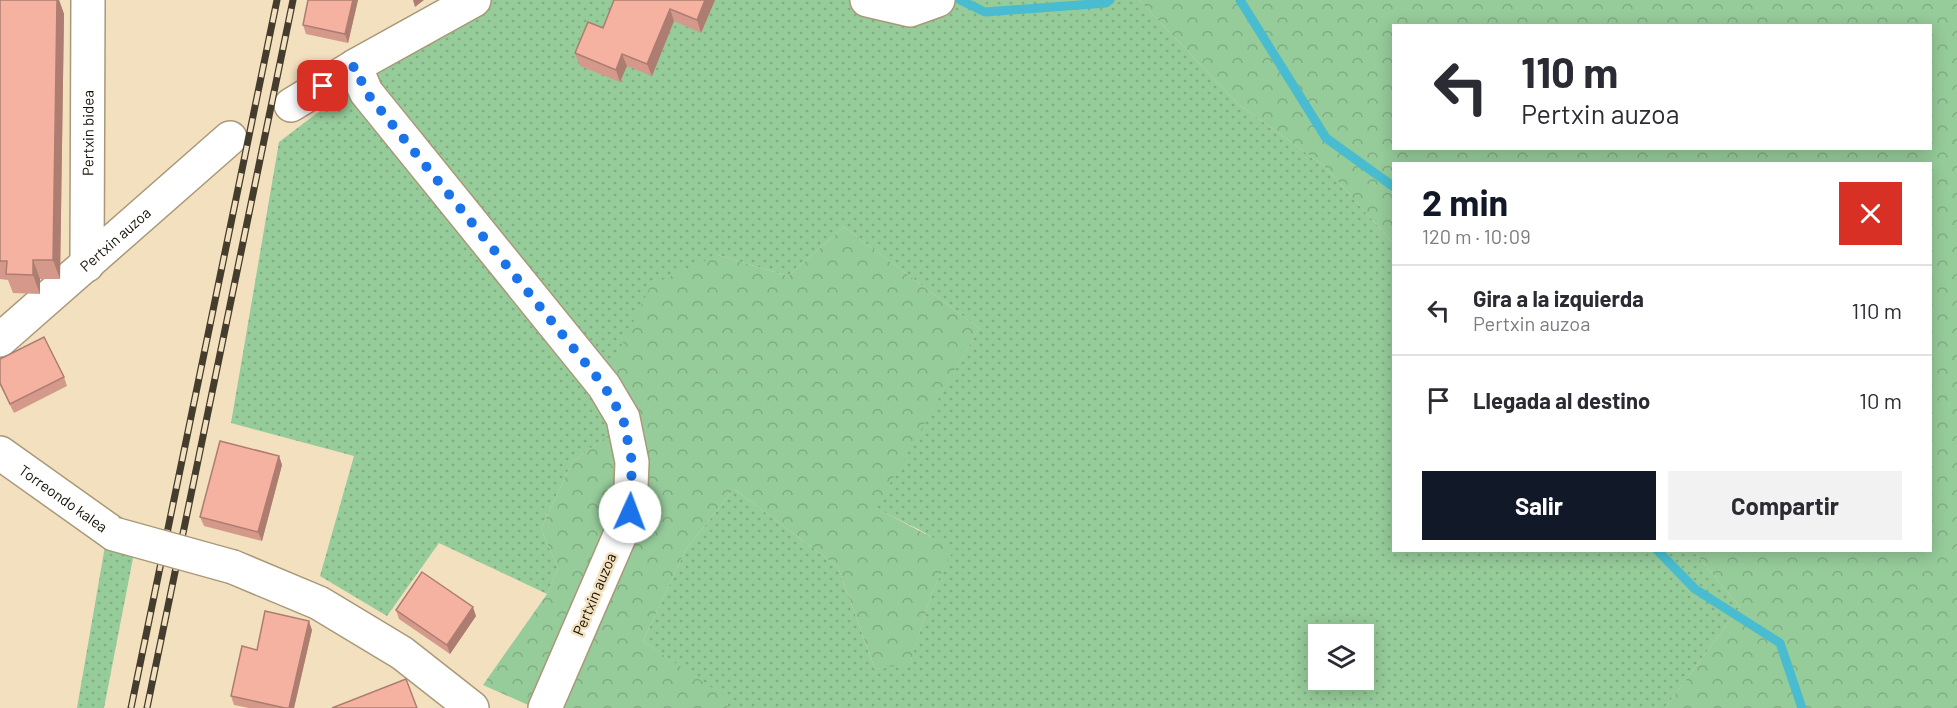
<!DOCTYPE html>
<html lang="es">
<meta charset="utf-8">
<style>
body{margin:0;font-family:Barlow,sans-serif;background:#f2f2f3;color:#2b2b33;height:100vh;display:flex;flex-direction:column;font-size:22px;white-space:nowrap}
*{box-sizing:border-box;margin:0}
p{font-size:20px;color:#7c7c81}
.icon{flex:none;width:33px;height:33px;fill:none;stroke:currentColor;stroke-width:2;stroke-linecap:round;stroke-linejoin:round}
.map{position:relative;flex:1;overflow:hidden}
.sheet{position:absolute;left:1392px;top:162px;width:540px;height:390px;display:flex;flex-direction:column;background:#fff;border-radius:0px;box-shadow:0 3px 15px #0003}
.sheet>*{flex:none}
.top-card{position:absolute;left:1392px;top:24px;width:540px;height:126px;border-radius:0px;box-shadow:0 3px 15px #0003;background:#fff;color:#2b2b33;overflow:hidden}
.fabs{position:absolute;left:1308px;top:624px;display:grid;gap:12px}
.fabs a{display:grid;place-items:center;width:66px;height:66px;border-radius:0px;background:#fff;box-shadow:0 3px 15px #0003;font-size:30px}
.pin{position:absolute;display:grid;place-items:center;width:51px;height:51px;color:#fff;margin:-26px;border-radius:12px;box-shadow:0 3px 9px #0006}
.me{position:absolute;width:66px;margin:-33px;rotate:2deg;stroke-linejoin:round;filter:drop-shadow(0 0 4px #0008)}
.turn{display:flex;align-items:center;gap:21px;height:126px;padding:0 30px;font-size:27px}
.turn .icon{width:78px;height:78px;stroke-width:2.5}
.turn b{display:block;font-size:42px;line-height:51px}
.round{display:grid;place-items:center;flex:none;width:63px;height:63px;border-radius:0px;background:#f2f2f3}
.headline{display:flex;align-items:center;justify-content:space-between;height:102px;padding:0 30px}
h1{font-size:36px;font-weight:700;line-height:45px;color:#111827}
.cta{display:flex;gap:12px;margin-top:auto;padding:12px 30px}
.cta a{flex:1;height:69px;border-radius:0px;background:#111827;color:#fff;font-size:24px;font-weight:700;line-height:69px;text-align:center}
.cta a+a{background:#f2f2f3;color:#2b2b33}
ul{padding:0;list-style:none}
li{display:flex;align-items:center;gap:18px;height:90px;padding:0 30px;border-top:2px solid #e1e1e2}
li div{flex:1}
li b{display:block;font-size:22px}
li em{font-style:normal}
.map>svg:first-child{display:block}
.grass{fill:url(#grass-dots);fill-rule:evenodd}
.forest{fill:url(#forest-crowns);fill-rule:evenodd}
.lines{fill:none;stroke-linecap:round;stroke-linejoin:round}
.stream{stroke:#49bdcf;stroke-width:9}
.minor-casing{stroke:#a99879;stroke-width:36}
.minor{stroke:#fff;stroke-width:33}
.rail-casing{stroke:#443c2d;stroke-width:7}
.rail{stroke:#f2e0bf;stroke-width:4.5;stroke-dasharray:14;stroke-linecap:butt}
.minor-bridge-casing{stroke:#a99879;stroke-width:36;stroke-linecap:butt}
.minor-bridge{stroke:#fff;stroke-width:33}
.wall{fill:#d4998a}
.shaded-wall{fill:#ac7d70}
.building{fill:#f6b2a0;stroke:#ac7d70;stroke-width:1.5}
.route{stroke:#1a73e8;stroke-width:10;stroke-dasharray:0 18}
.labels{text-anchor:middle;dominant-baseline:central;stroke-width:5;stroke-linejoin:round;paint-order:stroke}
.street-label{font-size:15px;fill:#150f05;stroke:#f2e0bf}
</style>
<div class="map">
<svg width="1957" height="708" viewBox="0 0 1957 708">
<defs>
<pattern id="grass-dots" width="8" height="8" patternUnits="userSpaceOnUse" patternTransform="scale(1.5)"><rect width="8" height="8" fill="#96cb9a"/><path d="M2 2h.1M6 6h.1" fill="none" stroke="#80ad83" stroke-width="1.8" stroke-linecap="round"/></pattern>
<pattern id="forest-crowns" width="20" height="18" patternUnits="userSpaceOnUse" patternTransform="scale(1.5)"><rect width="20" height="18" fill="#96cb9a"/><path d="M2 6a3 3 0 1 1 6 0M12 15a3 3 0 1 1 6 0" fill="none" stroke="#80ad83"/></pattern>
</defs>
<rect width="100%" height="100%" fill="#f2e0bf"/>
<!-- grass -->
<path class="grass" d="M446 0H1139L1237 103 1324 166 1393 243 1394 550 1693 551 1740 607 1665 708H728L726 698 643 641 686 549 734 489 838 567 875 669 910 663 932 592 953 550 918 529 875 508 979 328 844 227 788 276 718 255 610 434 572 462 541 529 558 568 547 594 439 543 387 616 320 576 354 456 231 423 279 142 428 29ZM1318 634H1364V680H1318Z
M105 546 134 553 104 708H77Z"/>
<!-- forest -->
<path class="forest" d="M1139 0H1957V708H1665L1740 607 1693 551 1930 550V164H1394L1393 243 1324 166 1237 103ZM1394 26H1930V148H1394Z
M844 227 979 328 876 508 954 549 932 592 910 664 875 669 838 567 734 489 686 549 643 641 727 698 728 708H535L483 685 547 594 558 568 541 529 572 462 610 434 612 365 651 285 718 255 788 276Z"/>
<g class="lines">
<!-- stream -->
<path class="stream" d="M960 0 985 12 1106 3 1110 0
M1240 0 1326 138 1394 187
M1657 550 1695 589 1780 643 1802 708"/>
<defs>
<g id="minor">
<path d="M474 0 355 66 366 92 604 386 623 418 632 462 630 512 545 708"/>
<path d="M867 0 910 10 938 0"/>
<path d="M291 105 355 66"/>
<path id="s1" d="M87 265 88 0"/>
<path id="s2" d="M0 340 230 138"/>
<path id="s3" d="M0 453 114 534"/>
<path d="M233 567 319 603 402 653 472 708"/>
</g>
</defs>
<!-- minor casing -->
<use href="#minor" class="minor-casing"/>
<!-- minor -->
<use href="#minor" class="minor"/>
<defs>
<path id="rail" d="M131 708 277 0
M147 708 293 0"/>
</defs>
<!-- rail casing -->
<use href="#rail" class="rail-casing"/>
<!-- rail -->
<use href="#rail" class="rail"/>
<defs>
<path id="minor-bridge" d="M114 534 233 567"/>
</defs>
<!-- minor-bridge casing -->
<use href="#minor-bridge" class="minor-bridge-casing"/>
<!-- minor-bridge -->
<use href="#minor-bridge" class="minor-bridge"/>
</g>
<!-- wall -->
<path class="wall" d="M0 0H59L64 14 60 279H40V294L13 293 8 280 0 279Z
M358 0 348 43 306 34 303 25Z
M614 0H715L701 33 674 21 652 76 627 66 620 82 580 66 575 53 603 28Z
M0 359 64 377 67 386 14 413 0 385Z
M279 456 282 465 262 541 204 526 200 517Z
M396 610 476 616 450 654 399 619Z
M312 630 294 708H249L234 705 231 696 257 650Z"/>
<!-- shaded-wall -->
<path class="shaded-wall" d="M57 0H59L64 14 60 279 53 260Z
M353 0H358L348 43 345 34Z
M413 0H424L415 7Z
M705 0H715L701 33 697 20Z
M670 9 674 21 652 76 647 64Z
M622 54 627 66 620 82 616 70Z
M33 260 40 279V294L33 275Z
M279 456 282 465 262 541 258 532Z
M473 607 476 616 450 654 447 645Z
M309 621 312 630 294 708H289Z"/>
<!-- building -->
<path class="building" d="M0 0H57L53 260H33V275L6 274 7 261H0Z
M308 0H353L345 34 303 25Z
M614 0H705L697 20 670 9 647 64 622 54 616 70 575 53 588 22 603 28Z
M44 337 64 377 10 404 0 383V359Z
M220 441 279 456 258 532 200 517Z
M422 572 473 607 447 645 396 610Z
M265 611 309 621 289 708H285L231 696 242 646 257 650Z
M406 679 417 708H332Z"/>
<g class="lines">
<!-- route -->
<path class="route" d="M323 86 355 66 366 92 604 386 623 418 632 462 630 512"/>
</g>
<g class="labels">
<!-- street labels -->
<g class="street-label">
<text stroke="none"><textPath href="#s1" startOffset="132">Pertxin bidea</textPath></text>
<text stroke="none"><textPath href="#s2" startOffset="153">Pertxin auzoa</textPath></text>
<text stroke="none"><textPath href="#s3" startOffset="78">Torreondo kalea</textPath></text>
<text transform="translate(594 594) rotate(-67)">Pertxin auzoa</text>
</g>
</g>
</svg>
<div class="fabs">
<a><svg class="icon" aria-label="layers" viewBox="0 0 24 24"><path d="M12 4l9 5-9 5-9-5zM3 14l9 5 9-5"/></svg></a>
</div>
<div class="pin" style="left:323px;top:86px;background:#d93025"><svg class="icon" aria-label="arrive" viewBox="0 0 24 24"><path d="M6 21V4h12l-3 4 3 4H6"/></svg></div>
<svg class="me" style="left:630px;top:512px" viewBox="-20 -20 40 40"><circle r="19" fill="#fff"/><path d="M0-13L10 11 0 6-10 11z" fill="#1a73e8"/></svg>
<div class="top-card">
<div class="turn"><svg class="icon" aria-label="left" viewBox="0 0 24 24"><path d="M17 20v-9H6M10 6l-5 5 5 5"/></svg><div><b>110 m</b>Pertxin auzoa</div></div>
</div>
<section class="sheet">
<div class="headline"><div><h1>2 min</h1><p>120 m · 10:09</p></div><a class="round" style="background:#d93025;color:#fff"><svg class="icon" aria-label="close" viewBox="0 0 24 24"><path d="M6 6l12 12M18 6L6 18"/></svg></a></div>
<ul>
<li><svg class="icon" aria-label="left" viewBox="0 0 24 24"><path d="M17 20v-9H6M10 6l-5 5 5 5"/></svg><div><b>Gira a la izquierda</b><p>Pertxin auzoa</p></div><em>110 m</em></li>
<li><svg class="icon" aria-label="arrive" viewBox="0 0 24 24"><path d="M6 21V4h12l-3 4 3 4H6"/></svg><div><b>Llegada al destino</b></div><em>10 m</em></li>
</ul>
<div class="cta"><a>Salir</a><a>Compartir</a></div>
</section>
</div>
